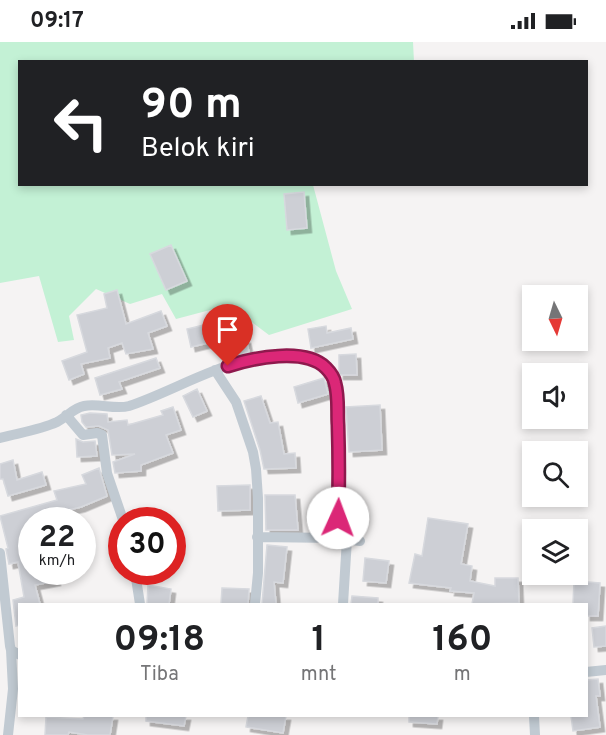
<!DOCTYPE html>
<html lang="id">
<style>
body{margin:0;font-family:Overpass,sans-serif;background:#f2f2f2;color:#202124;height:100vh;display:flex;flex-direction:column;font-size:22px;white-space:nowrap}
*{box-sizing:border-box;margin:0}
p{font-size:20px;color:#757577}
.icon{flex:none;width:33px;height:33px;fill:none;stroke:currentColor;stroke-width:2;stroke-linecap:round;stroke-linejoin:round}
.map{position:relative;flex:1;overflow:hidden}
.panel{position:absolute;left:18px;top:561px;width:570px;height:114px;display:flex;flex-direction:column;background:#fff;border-radius:0px;box-shadow:0 3px 9px #0003}
.panel>*{flex:none}
.banner{position:absolute;left:18px;top:18px;width:570px;height:126px;border-radius:0px;box-shadow:0 3px 9px #0003;background:#202124;color:#fff;overflow:hidden}
.needle{width:39px;rotate:175deg}
.fabs{position:absolute;left:522px;top:243px;display:grid;gap:12px}
.fabs a{display:grid;place-items:center;width:66px;height:66px;border-radius:0px;background:#fff;box-shadow:0 3px 9px #0003;font-size:30px}
.speed{position:absolute;left:18px;top:465px;display:flex;gap:12px;font-size:30px;font-weight:700;text-align:center}
.speed>*{display:grid;place-content:center;width:78px;height:78px;border-radius:50%;background:#fff;box-shadow:0 3px 9px #0003;line-height:1}
.speed small{font-size:15px;font-weight:400}
.speed .limit{border:9px solid #d22;background:#fff;color:#111}
.pin{position:absolute;display:grid;place-items:center;width:51px;height:51px;color:#fff;margin:-62px -26px;border-radius:50% 50% 50% 0;rotate:-45deg;box-shadow:0 0 6px #0007}
.pin .icon{rotate:45deg}
.me{position:absolute;width:66px;margin:-33px;rotate:2deg;stroke-linejoin:round;filter:drop-shadow(0 0 4px #0008)}
.turn{display:flex;align-items:center;gap:21px;height:126px;padding:0 24px;font-size:27px}
.turn .icon{width:78px;height:78px;stroke-width:2.5}
.turn b{display:block;font-size:42px;line-height:51px}
.eta{display:flex;justify-content:space-evenly;align-items:center;height:102px;text-align:center}
.eta b{font-size:36px;font-weight:700;line-height:42px}
.status{display:flex;justify-content:space-between;align-items:center;height:42px;padding:0 30px;background:#fff;direction:ltr}
.status svg{height:16px;fill:currentColor}
.map>svg:first-child{display:block}
.green{fill:#c3f1d5}
.building{fill:#cdcfd5;stroke:#d7d9de;stroke-width:1.5;filter:url(#shadow)}
.lines{fill:none;stroke-linecap:round;stroke-linejoin:round}
.minor{stroke:#c1cad2;stroke-width:10}
.route-casing{stroke:#8e194d;stroke-width:15}
.route{stroke:#db2777;stroke-width:10}
</style>
<div class="status"><b>09:17</b><svg viewBox="0 0 49 12"><path d="M0 12V9h3v3zM5 12V6h3v6zM10 12V3h3v9zM15 12V0h3v12zM26 1h20v11H26zM47 4h2v5h-2z"/></svg></div>
<div class="map">
<svg width="606" height="693" viewBox="0 0 606 693">
<defs>
<filter id="shadow"><feDropShadow dx="4.5" dy="4.5" stdDeviation="0" flood-color="#0004"/></filter>
</defs>
<rect width="100%" height="100%" fill="#f5f3f3"/>
<!-- green -->
<path class="green" d="M0 0H413L414 20H20V142L313 143 336 229 352 267 269 293 229 263 176 277 162 252 130 262 96 247 69 274 74 298 58 300 39 234 0 241Z"/>
<!-- building -->
<path class="building" d="M304 150 307 186 287 188 284 152Z
M171 203 187 239 166 248 150 212Z
M117 248 126 282 161 269 167 284 148 291 153 307 126 312 122 301 108 306 110 316 81 322 84 332 69 338 62 319 87 310 77 273 107 266 104 252Z
M226 279 230 293 208 300V301L191 305 187 287 204 283 205 286Z
M326 284 327 291 351 286 353 297 311 306 308 287Z
M246 297 249 310 232 314 229 300Z
M356 312 357 333H339V313Z
M156 316 160 326 119 340 122 347 100 353 95 336Z
M324 336 328 352 298 361 294 345Z
M197 347 207 369 193 375 183 354Z
M261 354 270 381 278 380 284 412 295 411 296 426 264 427 260 408 244 359Z
M380 363 382 408 349 410 346 365Z
M173 365 181 388 166 393 173 411 141 423V429L115 431 113 420 135 412 112 413 108 388 99 384 86 385 82 380 81 373 90 371 107 372 108 380 127 378 128 383 163 373 161 369Z
M76 397 83 400 95 399 97 414 77 415Z
M13 418 17 438 42 430 46 443 8 454 3 437H0V422Z
M99 426 107 454 81 465 51 472 53 478H32V530H54L56 539 35 543 40 562H20V583L16 584 13 558 24 555 18 520 9 522 6 507 8 506 0 474 57 458 54 449 86 442 82 433Z
M250 443V468L218 469 217 444Z
M265 453H295L298 488H266Z
M428 476 468 482 461 522 472 524 470 539 495 544V536H518L519 561 472 562 474 551 450 549 451 546 409 541 415 512 422 514Z
M267 503 287 505 283 541 274 540 276 562H262Z
M365 516 389 519 386 541 363 539Z
M574 539 600 541 598 574H586V562H573Z
M148 543 171 547 169 562H147Z
M222 546 249 547 248 562H221Z
M352 554 378 556V562H351Z
M606 584V604L594 605 592 586Z
M598 637 600 654H596L600 685 573 689 571 674H586V638Z
M84 674H113L110 693H88L69 690 68 693H45L46 675 83 677Z
M146 674H186L184 684 146 679Z
M248 674H286L283 691 246 685Z
M409 674H438L437 682 409 680Z"/>
<g class="lines">
<!-- minor -->
<path class="minor" d="M215 328 236 360 253 410 256 427 258 456V531L255 562
M66 373 83 393 97 391 102 393 107 431 123 478
M0 396C18 391 40 388 57 380 67 375 73 366 84 364 99 361 115 368 129 364 184 346 247 301 306 317 315 319 324 322 330 329 344 351 338 465 337 496
M257 495 337 496 360 499
M0 511 10 604 11 608 20 613
M135 530 140 562
M343 562 347 497
M586 630 606 628
M534 674 535 693
M8 693 13 647 11 608"/>
</g>
<g class="lines">
<defs>
<path id="route" d="M228 324C253 316 305 305 326 326 330 330 334 336 335 341 339 355 337 370 338 383 339 414 339 445 338 476"/>
</defs>
<!-- route casing -->
<use href="#route" class="route-casing"/>
<!-- route -->
<use href="#route" class="route"/>
</g>
</svg>
<div class="fabs">
<a><svg class="needle" viewBox="-14 -14 28 28"><path d="M0-13l5 13h-10z" fill="#e53935"/><path d="M0 13l5-13h-10z" fill="#757577"/></svg></a>
<a><svg class="icon" aria-label="sound" viewBox="0 0 24 24"><path d="M4 9h4l5-4v14l-5-4H4zM17 9q2 3 0 6"/></svg></a>
<a><svg class="icon" aria-label="search" viewBox="0 0 24 24"><circle cx="10" cy="10" r="6"/><path d="M15 15l6 6"/></svg></a>
<a><svg class="icon" aria-label="layers" viewBox="0 0 24 24"><path d="M12 4l9 5-9 5-9-5zM3 14l9 5 9-5"/></svg></a>
</div>
<div class="speed"><div>22<small>km/h</small></div><div class="limit">30</div></div>
<div class="pin" style="left:228px;top:324px;background:#d93025"><svg class="icon" aria-label="arrive" viewBox="0 0 24 24"><path d="M6 21V4h12l-3 4 3 4H6"/></svg></div>
<svg class="me" style="left:338px;top:476px" viewBox="-20 -20 40 40"><circle r="19" fill="#fff"/><path d="M0-13L10 11 0 6-10 11z" fill="#db2777"/></svg>
<div class="banner">
<div class="turn"><svg class="icon" aria-label="left" viewBox="0 0 24 24"><path d="M17 20v-9H6M10 6l-5 5 5 5"/></svg><div><b>90 m</b>Belok kiri</div></div>
</div>
<section class="panel">
<div class="eta">
<div><b>09:18</b><p>Tiba</p></div>
<div><b>1</b><p>mnt</p></div>
<div><b>160</b><p>m</p></div>
</div>
</section>
</div>
